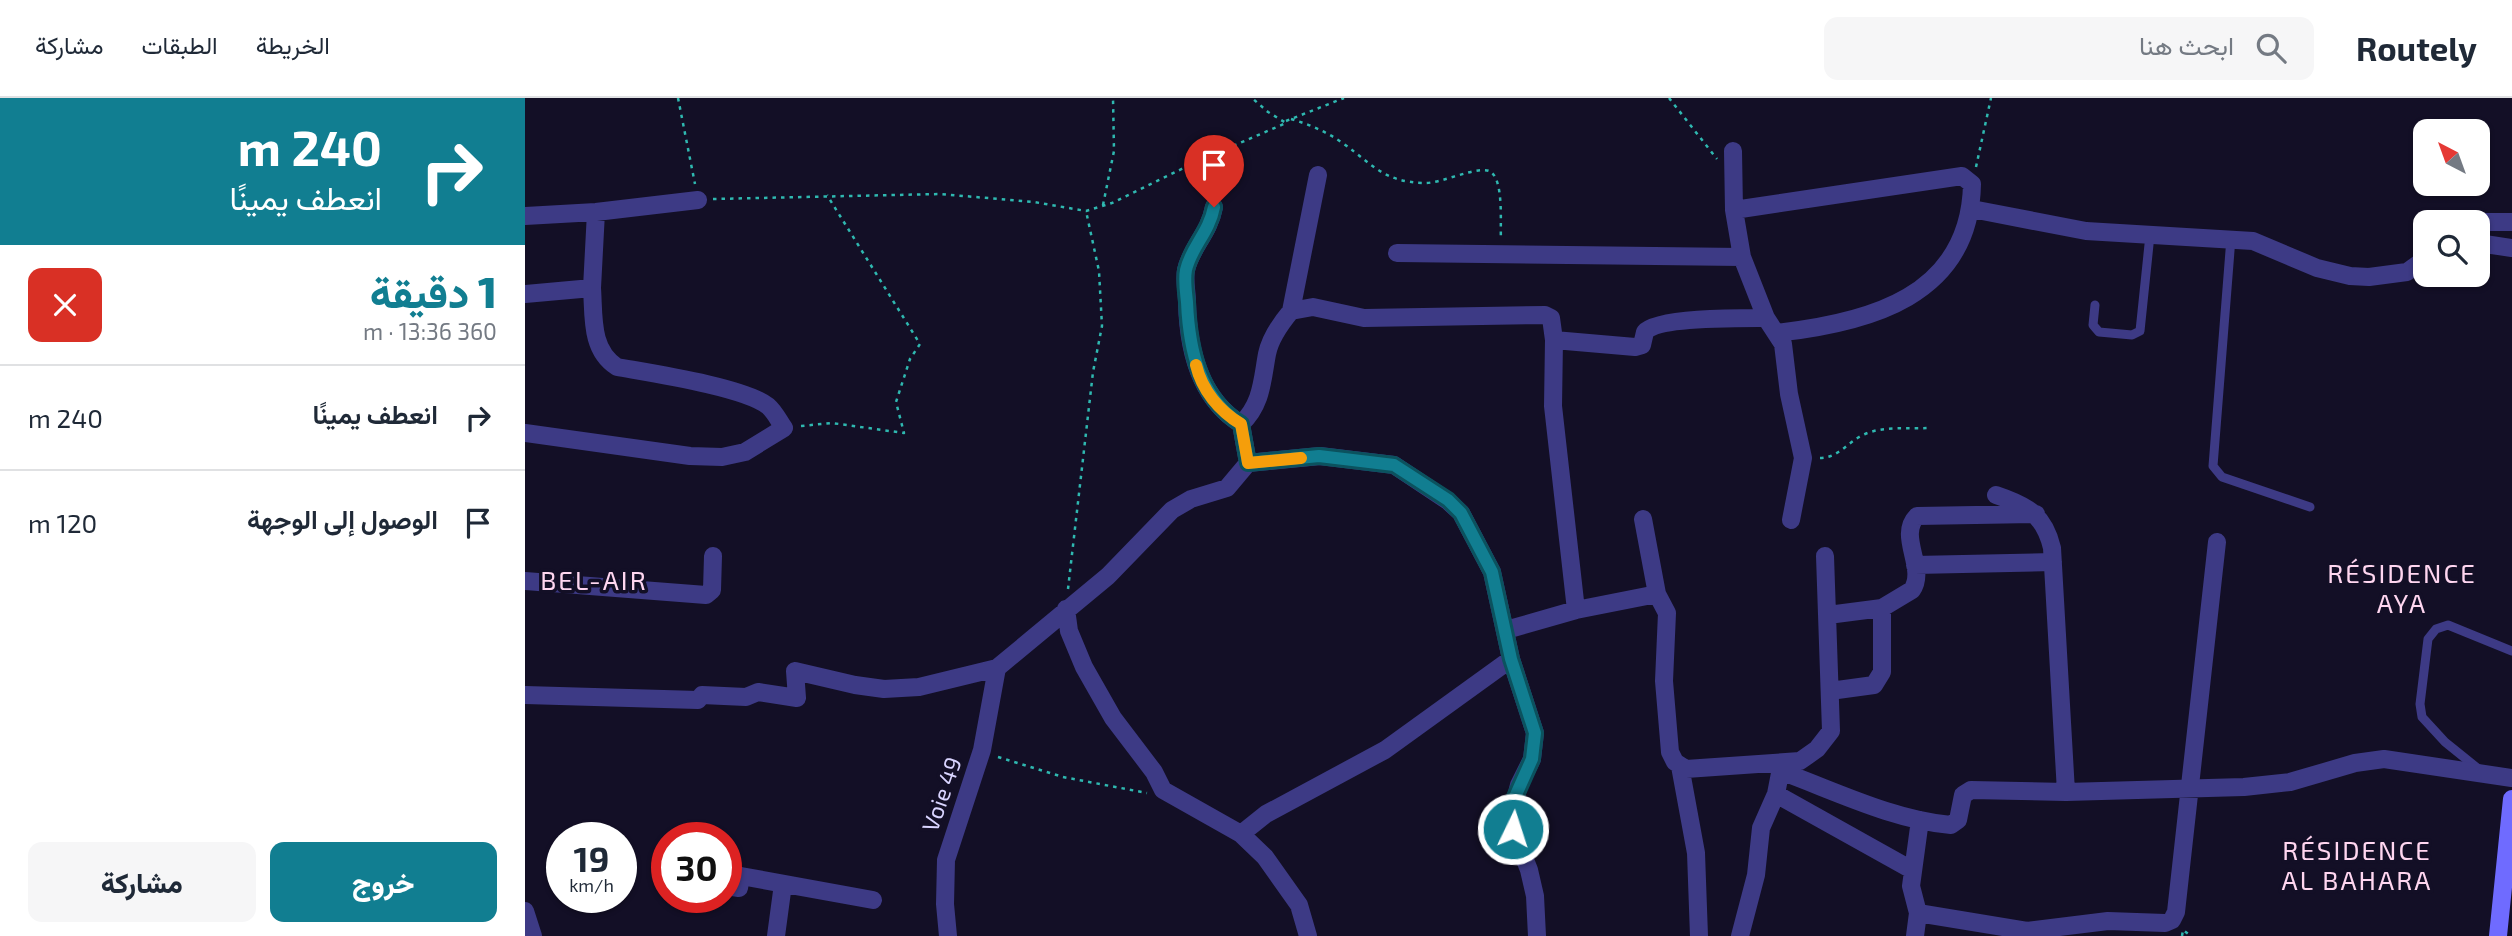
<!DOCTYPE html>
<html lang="ar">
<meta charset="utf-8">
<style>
body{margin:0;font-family:"Exo 2",Vazirmatn,sans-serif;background:#f6f6f7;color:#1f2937;direction:rtl;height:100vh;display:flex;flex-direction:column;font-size:26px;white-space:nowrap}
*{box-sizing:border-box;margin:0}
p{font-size:23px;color:#747a83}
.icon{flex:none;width:38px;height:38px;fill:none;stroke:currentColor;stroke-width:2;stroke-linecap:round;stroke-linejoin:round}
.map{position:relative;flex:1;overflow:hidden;direction:ltr}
.panel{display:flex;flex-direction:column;background:#fff;width:525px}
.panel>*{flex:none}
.top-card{background:#117e91;color:#fff;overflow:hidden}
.needle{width:46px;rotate:319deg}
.buttons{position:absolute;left:1888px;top:21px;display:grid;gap:14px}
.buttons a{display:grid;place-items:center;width:77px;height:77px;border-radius:14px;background:#fff;box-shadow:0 2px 5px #0004;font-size:35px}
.speed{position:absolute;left:21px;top:724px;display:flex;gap:14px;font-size:35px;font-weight:700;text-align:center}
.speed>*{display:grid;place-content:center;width:91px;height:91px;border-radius:50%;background:#fff;box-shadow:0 2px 5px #0004;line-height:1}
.speed small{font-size:18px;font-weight:400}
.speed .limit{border:10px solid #d22;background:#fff;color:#111}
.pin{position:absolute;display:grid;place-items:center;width:60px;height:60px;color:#fff;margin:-72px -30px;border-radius:50% 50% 50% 0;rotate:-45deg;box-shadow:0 0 7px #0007}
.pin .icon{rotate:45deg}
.me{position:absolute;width:77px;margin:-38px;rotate:4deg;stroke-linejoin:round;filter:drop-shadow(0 0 5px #0008)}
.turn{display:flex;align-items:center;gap:24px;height:147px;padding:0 28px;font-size:32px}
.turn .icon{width:91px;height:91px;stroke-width:2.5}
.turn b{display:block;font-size:49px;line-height:60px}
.round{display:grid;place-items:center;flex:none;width:74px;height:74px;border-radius:14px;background:#f6f6f7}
.head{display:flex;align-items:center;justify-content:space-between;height:119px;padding:0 28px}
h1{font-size:42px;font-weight:800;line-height:52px;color:#117e91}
.cta{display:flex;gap:14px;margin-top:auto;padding:14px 28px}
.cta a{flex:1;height:80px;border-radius:14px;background:#117e91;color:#fff;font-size:28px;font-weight:800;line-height:80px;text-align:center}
.cta a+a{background:#f6f6f7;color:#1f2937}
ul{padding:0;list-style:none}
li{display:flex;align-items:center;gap:21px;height:105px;padding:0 28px;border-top:2px solid #e0e1e3}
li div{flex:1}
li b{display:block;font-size:26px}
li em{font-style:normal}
header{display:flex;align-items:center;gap:42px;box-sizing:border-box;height:98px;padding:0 35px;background:#fff;border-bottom:2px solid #e0e1e3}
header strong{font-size:33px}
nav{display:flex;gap:38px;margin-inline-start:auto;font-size:24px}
.search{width:490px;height:63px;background:#f6f6f7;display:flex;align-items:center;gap:18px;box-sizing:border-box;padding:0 24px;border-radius:14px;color:#747a83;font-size:26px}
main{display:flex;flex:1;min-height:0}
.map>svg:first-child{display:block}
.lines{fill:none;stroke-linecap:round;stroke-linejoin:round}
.path{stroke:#2fb8b0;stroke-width:2.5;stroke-dasharray:3.5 5;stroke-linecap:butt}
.service{stroke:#3d3a85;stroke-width:9}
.minor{stroke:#3d3a85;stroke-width:18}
.tertiary{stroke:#3d3a85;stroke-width:18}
.secondary{stroke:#6f6bff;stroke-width:18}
.route-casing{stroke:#0b525e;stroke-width:18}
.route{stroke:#117e91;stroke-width:12}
.slow{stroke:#f59e0b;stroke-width:12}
.labels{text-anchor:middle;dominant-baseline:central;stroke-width:7;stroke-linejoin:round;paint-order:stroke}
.street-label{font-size:23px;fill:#d9d4ff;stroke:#130f26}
.quarter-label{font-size:26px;letter-spacing:2px;fill:#ffd6f0;stroke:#130f26}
</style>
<header>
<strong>Routely</strong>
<div class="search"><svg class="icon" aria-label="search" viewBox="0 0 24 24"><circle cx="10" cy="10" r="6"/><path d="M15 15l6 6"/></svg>ابحث هنا</div>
<nav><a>الخريطة</a><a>الطبقات</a><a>مشاركة</a></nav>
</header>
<main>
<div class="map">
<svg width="1987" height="838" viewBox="0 0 1987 838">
<rect width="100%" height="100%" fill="#130f26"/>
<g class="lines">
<!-- path -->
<path class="path" d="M153 0 170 86
M1144 0 1192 61
M766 21C786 27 802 34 819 46 848 67 859 84 899 85 916 86 955 66 966 74 979 84 975 126 976 141
M761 23 819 0
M1451 69 1466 0
M188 101 415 96 509 104 561 113 587 105 671 64 761 25 743 14 727 0
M578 107 589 53 588 0
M276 328 307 325 379 335 371 304 385 261 395 246 302 97
M1295 360C1314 360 1323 343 1340 336 1358 328 1383 331 1402 330
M543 491 568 274 577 228 574 173 561 113
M473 659 538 679 622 695
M1657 838 1658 832 1666 838"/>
<!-- service -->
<path class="service" d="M1706 140 1688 368 1697 379 1785 409
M1570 207 1568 227 1574 234 1607 237 1615 233 1625 137
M1956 673 1920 644 1897 619 1895 606 1903 541 1911 531 1923 527 1987 553"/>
<!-- minor -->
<path class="minor" d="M1208 53 1209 112 1217 159 1241 220 1258 246 1264 296 1278 360 1266 422
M1447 111 1561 133 1728 143 1792 170 1825 178 1844 179 1882 174 1900 161
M1209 112 1437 78 1447 86C1445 199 1343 225 1251 235
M0 118 71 114 173 102
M1945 124H1987
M1953 145 1987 150
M872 155 1217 159
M0 196 67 190 71 114
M766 213 793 77
M1029 242 1028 308 1051 512
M716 326C737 306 737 283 742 256 745 241 756 225 766 213L788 209 839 220 1020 217 1026 220 1029 242 1110 249 1117 247 1120 234C1132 219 1219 220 1241 220
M0 335 165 358 197 359 220 354 259 330C254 323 250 314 243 308 219 289 125 275 92 269 65 252 69 218 67 190
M723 365 795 358 869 367 923 403 936 415 967 474 986 561 1010 635 1007 661 994 687 987 714 988 731 1004 772 1010 798 1012 838
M1471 397C1501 407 1519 416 1527 450L1541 694
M1118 421 1132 496 1142 515 1139 583 1145 654 1150 664 1161 671 1275 663 1292 651 1306 633 1300 458
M1390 467 1528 464
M0 483 181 497 187 492 188 458
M541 511 544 533 559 569 588 620 629 674 638 692 716 736 740 759 774 807 783 838
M1303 517 1357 510 1387 492C1402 470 1372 438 1392 418L1511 416
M981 532 1051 512 1132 496
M1305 593 1349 587 1357 574V510
M0 597 173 602 177 597 221 599 233 594 272 600 270 573 330 587 359 591 394 589 472 570 583 478 647 412 666 401 702 390 723 365 716 326C674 300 663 251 662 204 662 194 659 182 661 172 666 149 684 136 689 109
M1155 668 1171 755 1174 838
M1255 673C1310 693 1368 722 1426 727L1433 722 1438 697 1446 692 1541 694 1719 689 1765 684 1830 665 1859 661 1987 680
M1251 696 1387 772
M716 736 741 716 860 652 986 561
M201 788 214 790 216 778 348 802
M1393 815 1502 833 1583 823 1640 825 1647 822 1651 814 1692 444
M251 838 258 786
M423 838 420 806 421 762 457 652 472 570
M1215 838 1231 777 1236 730 1251 696 1257 665
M1390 838 1393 815 1386 788 1395 722"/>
<!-- tertiary -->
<path class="tertiary" d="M0 813 8 838"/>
<!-- secondary -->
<path class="secondary" d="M1973 838 1987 701"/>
</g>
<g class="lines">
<defs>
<path id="route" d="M689 109C684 135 666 149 661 172 659 182 661 194 662 204 664 251 674 300 716 326L723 365 794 358 869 367 923 402 936 415 967 474 986 561 1010 635 1007 661 990 699 987 714 988 731"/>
</defs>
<!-- route casing -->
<use href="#route" class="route-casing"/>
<!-- route -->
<use href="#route" class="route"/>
<!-- slow -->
<path class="slow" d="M671 267C677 292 694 313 716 326L723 365 776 360"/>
</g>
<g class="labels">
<!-- street labels -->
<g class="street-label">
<text transform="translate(416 696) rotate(-71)">Voie 49</text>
</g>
<!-- quarter labels -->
<g class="quarter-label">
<text x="1877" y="474">RÉSIDENCE<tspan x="1877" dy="30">AYA</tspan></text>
<text x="69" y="481">BEL-AIR</text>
<text x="1832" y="751">RÉSIDENCE<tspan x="1832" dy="30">AL BAHARA</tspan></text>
</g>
</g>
</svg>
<div class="buttons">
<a><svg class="needle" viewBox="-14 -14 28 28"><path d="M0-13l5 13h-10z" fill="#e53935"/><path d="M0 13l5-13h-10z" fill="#747a83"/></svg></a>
<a><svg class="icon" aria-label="search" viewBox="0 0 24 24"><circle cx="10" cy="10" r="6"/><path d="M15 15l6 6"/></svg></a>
</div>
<div class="speed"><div>19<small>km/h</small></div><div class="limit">30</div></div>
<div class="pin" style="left:689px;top:109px;background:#d93025"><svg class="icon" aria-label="arrive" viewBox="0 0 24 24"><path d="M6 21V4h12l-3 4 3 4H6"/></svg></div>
<svg class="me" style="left:988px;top:731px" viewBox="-20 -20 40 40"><circle r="17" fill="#117e91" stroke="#fff" stroke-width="3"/><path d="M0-11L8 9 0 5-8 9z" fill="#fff"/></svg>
</div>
<section class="panel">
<div class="top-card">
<div class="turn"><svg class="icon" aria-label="right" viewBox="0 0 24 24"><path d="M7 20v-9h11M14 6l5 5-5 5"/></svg><div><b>240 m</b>انعطف يمينًا</div></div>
</div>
<div class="head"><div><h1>1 دقيقة</h1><p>360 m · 13:36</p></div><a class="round" style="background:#d93025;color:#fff"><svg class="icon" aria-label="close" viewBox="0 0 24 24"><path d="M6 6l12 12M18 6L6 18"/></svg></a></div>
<ul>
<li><svg class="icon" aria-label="right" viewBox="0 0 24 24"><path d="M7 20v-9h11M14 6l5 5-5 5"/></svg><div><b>انعطف يمينًا</b></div><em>240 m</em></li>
<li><svg class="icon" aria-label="arrive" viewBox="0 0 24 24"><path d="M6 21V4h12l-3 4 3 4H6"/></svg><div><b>الوصول إلى الوجهة</b></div><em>120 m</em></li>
</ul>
<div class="cta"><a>خروج</a><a>مشاركة</a></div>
</section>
</main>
